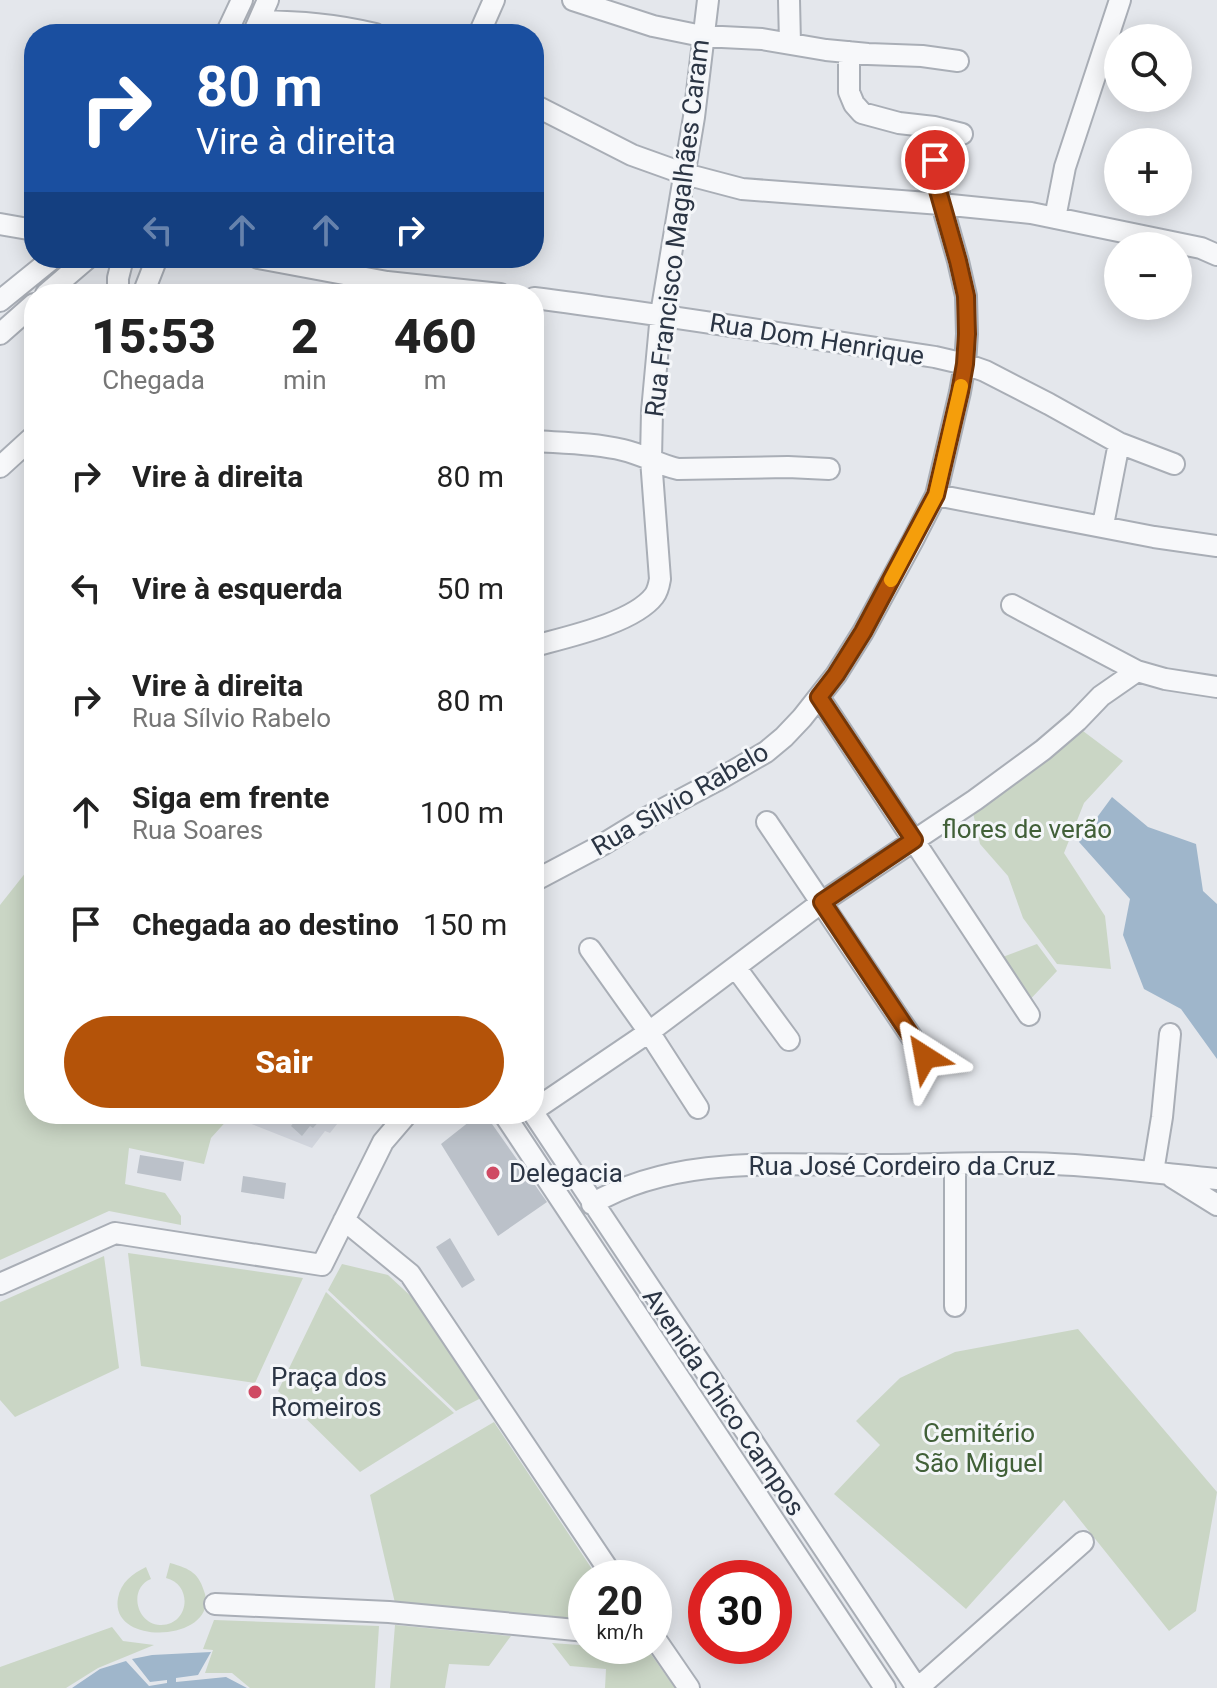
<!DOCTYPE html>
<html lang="pt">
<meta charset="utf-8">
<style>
body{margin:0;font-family:Roboto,sans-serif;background:#f2f2f2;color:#222;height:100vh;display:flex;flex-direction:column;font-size:30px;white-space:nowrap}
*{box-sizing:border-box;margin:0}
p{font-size:26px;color:#767676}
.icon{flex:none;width:44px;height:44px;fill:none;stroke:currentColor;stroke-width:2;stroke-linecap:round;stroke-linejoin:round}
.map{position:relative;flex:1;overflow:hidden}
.details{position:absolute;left:24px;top:284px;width:520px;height:840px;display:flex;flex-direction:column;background:#fff;border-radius:32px;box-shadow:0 4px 20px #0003}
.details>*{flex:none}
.guide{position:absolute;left:24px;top:24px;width:520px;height:244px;border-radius:32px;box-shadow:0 4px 20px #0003;background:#1a4fa0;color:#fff;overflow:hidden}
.tools{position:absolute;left:1104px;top:24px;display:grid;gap:16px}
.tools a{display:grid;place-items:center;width:88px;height:88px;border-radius:50%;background:#fff;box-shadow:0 4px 20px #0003;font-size:40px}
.speed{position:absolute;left:568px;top:1560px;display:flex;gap:16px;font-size:40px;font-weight:700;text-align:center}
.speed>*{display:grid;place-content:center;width:104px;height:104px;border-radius:50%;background:#fff;box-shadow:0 4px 20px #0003;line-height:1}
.speed small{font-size:20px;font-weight:400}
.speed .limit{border:12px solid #d22;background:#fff;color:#111}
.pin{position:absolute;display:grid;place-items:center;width:68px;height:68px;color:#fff;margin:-34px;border:4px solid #fff;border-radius:50%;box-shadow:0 2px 8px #0007}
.me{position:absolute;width:88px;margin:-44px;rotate:326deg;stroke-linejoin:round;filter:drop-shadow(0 0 6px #0008)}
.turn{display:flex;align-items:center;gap:28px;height:168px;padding:0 40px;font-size:36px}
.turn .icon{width:104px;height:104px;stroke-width:2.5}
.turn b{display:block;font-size:56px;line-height:68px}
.lanes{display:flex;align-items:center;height:76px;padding:0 40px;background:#0003;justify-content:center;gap:40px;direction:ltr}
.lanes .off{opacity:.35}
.eta{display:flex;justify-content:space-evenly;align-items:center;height:136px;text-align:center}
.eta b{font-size:48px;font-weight:800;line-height:56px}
.action{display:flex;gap:16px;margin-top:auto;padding:16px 40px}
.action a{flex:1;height:92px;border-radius:48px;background:#b45309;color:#fff;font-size:32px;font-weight:800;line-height:92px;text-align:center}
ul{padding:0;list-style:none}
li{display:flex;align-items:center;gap:24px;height:112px;padding:0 40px}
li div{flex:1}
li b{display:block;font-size:30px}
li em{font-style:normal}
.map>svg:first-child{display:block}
.built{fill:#d2d6de}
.green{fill:#cad6c5}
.water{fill:#9fb6cb}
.building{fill:#bbc1c9}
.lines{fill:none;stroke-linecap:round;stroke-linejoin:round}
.minor-casing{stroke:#a9aeb6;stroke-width:24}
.minor{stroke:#f7f8fa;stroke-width:20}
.route-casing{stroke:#753606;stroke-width:20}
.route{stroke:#b45309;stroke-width:14}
.slow{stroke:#f59e0b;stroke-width:14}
.poi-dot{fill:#cf4a64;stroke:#f4f6f9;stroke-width:3}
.labels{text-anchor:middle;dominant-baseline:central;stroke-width:6;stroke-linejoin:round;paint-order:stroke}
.street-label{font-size:26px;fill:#2b3544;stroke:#f4f6f9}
.park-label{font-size:26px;fill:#416038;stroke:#f4f6f9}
.poi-label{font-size:26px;fill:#2b3544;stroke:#f4f6f9;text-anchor:start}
</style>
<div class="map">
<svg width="1217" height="1688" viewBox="0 0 1217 1688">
<rect width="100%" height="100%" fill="#e4e7ec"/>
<!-- built -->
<path class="built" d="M226 1114H345L330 1133 325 1131 312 1148Z"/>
<!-- green -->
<path class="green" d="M1083 731 1123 761 1084 803 1064 853 1105 916 1111 969 1057 964 1023 918 1008 876 980 844 973 813Z
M34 862V1114H222L230 1117 211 1138 204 1164 129 1148 125 1184 165 1193 181 1216V1225L109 1211 0 1260V905Z
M1037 944 1057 971 1024 1006 1000 958Z
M128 1253 303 1278 255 1383 141 1366Z
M104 1256 119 1368 15 1417 0 1400V1302Z
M342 1264 388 1275 415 1300 481 1398 456 1411 328 1290Z
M326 1292 454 1413 360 1472 278 1391Z
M1078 1329 1217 1492 1196 1611 1169 1631 1064 1500 966 1609 834 1494 880 1445 856 1421 900 1378 955 1352Z
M494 1422 598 1578H586V1618L582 1619 395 1603 370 1495Z
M170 1563C191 1569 199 1573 205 1594 217 1642 109 1647 118 1598 121 1582 132 1574 146 1567L151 1579C128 1588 136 1624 160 1625 189 1626 194 1585 166 1578Z
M214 1620 379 1626 375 1688H250L232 1673H205L213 1650 203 1649Z
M395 1625 511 1636 489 1666 449 1664 445 1688H390Z
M112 1627 123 1641 154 1645 98 1668 66 1688H0V1667Z
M552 1643 648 1650 675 1688H605L606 1669 570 1666Z"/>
<!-- water -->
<path class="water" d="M1112 797 1148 827 1196 844 1203 891 1217 904V1059L1181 1009 1144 989 1123 935 1130 899 1079 842Z
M211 1652 198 1675 176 1678V1682L226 1677 247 1688H72L100 1669 126 1661 149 1686 167 1683V1680L150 1682 132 1659 152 1655Z"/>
<!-- building -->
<path class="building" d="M293 1114H326L313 1128 310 1126 302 1136 291 1126 298 1117Z
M479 1114H485L547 1202 498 1236 441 1144Z
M140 1155 184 1162 181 1181 137 1173Z
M243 1176 286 1183 284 1199 241 1192Z
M450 1238 475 1280 462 1288 436 1247Z"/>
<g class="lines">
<defs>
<path id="minor" d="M573 0 653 26 702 36 762 39 826 50 868 54 922 56 958 61
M789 0 790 43
M259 21C300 22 335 24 375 34
M226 34 242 0
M253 34 268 0
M479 34 494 0
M849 52V92L854 104 862 113 899 123 934 127 962 134
M534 105 632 155 685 174 742 189 941 204 1031 213 1201 248 1217 255
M1055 218 1065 167 1120 0
M0 224 34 230
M258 258 387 282 500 294
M46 294 88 258
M118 294V278L123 258
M143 294 157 258
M534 298C668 315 801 337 935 357L965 364 985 371 1049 404 1119 443 1174 464
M0 301 53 258
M0 334 34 304
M534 441C564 443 593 443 623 450 642 454 659 465 678 469L788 467 829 469
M0 467 34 436
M936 495 1154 537 1217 546
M1103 525 1119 443
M1012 605 1137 671 1165 679 1217 687
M534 646C567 637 633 623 654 596 658 591 659 585 660 579L651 459 652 411 661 314 694 117 708 0
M819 697 1029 1015
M767 822 925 1057
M534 881 602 845 646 818 716 781 766 752 784 737 802 718 836 675 863 632 913 540 936 495 960 392 965 364 967 334 966 296 958 261 937 187 934 127
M590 949 649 1032 698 1108
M736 968 789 1040
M534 1110 649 1032 822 902 975 800 1043 750 1077 721 1101 696 1137 671
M504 1114 885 1688
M534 1114 917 1688
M955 1164V1306
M1153 1172 1162 1117 1170 1034
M1172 1177 1217 1205
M592 1204C674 1155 779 1165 871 1165 932 1165 993 1161 1054 1164 1108 1166 1163 1174 1217 1179
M344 1220 410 1274 614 1578
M0 1284 115 1233 322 1265 383 1142 407 1114
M215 1604 389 1612 586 1631
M654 1637 689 1688
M918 1688 1083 1542"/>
</defs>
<!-- minor casing -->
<use href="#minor" class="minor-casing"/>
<!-- minor -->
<use href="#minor" class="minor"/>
</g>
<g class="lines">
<defs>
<path id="route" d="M925 1057 822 902 914 840 819 697 836 675 863 632 936 495 960 392 965 364 967 334 966 296 958 261 937 187 935 160"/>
</defs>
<!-- route casing -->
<use href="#route" class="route-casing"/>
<!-- route -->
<use href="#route" class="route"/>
<!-- slow -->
<path class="slow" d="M891 580 936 495 961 386"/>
</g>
<!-- markers -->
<g class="poi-dot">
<circle cx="493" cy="1173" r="8"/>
<circle cx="255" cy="1392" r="8"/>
</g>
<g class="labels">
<!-- street labels -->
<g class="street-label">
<text transform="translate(677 228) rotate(-83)">Rua Francisco Magalhães Caram</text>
<text transform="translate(817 339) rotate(9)">Rua Dom Henrique</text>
<text transform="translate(680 799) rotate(-30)">Rua Sílvio Rabelo</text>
<text x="902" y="1166">Rua José Cordeiro da Cruz</text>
<text transform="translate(724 1402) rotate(56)">Avenida Chico Campos</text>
</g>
<!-- park labels -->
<g class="park-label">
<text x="1027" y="829">flores de verão</text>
<text x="979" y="1433">Cemitério<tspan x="979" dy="30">São Miguel</tspan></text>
</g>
<!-- poi labels -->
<g class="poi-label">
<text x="509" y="1173">Delegacia</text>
<text x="271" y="1377">Praça dos<tspan x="271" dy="30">Romeiros</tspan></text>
</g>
</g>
</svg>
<div class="tools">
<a><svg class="icon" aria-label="search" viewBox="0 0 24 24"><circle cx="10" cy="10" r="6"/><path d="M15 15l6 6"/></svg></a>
<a>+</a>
<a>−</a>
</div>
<div class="speed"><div>20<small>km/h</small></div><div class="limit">30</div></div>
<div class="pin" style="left:935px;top:160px;background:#d93025"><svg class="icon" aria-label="arrive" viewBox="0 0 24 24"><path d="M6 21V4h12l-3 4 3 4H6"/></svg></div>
<svg class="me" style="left:925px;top:1057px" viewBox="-20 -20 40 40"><path d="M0-17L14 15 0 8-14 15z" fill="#b45309" stroke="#fff" stroke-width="4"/></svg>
<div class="guide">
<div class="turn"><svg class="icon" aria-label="right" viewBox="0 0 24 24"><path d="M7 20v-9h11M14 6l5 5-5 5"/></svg><div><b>80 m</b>Vire à direita</div></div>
<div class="lanes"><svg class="icon off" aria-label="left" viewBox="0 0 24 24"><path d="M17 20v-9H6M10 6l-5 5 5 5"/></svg><svg class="icon off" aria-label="ahead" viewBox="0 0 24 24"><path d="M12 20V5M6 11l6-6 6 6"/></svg><svg class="icon off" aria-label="ahead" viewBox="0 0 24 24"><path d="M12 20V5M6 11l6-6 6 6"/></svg><svg class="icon" aria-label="right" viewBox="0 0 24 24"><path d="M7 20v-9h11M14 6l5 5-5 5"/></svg></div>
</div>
<section class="details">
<div class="eta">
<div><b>15:53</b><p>Chegada</p></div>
<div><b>2</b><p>min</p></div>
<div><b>460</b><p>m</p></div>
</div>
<ul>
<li><svg class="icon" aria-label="right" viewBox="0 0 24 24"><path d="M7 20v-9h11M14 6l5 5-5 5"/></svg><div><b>Vire à direita</b></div><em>80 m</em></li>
<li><svg class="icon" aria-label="left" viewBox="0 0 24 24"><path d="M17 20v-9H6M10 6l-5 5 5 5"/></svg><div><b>Vire à esquerda</b></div><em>50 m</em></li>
<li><svg class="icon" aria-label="right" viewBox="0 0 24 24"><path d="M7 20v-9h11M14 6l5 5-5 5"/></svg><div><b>Vire à direita</b><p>Rua Sílvio Rabelo</p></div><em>80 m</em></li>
<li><svg class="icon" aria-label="ahead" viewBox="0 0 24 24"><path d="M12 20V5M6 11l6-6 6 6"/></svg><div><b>Siga em frente</b><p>Rua Soares</p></div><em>100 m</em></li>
<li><svg class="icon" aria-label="arrive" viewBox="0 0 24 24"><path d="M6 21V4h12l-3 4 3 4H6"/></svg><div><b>Chegada ao destino</b></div><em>150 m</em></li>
</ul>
<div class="action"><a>Sair</a></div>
</section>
</div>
